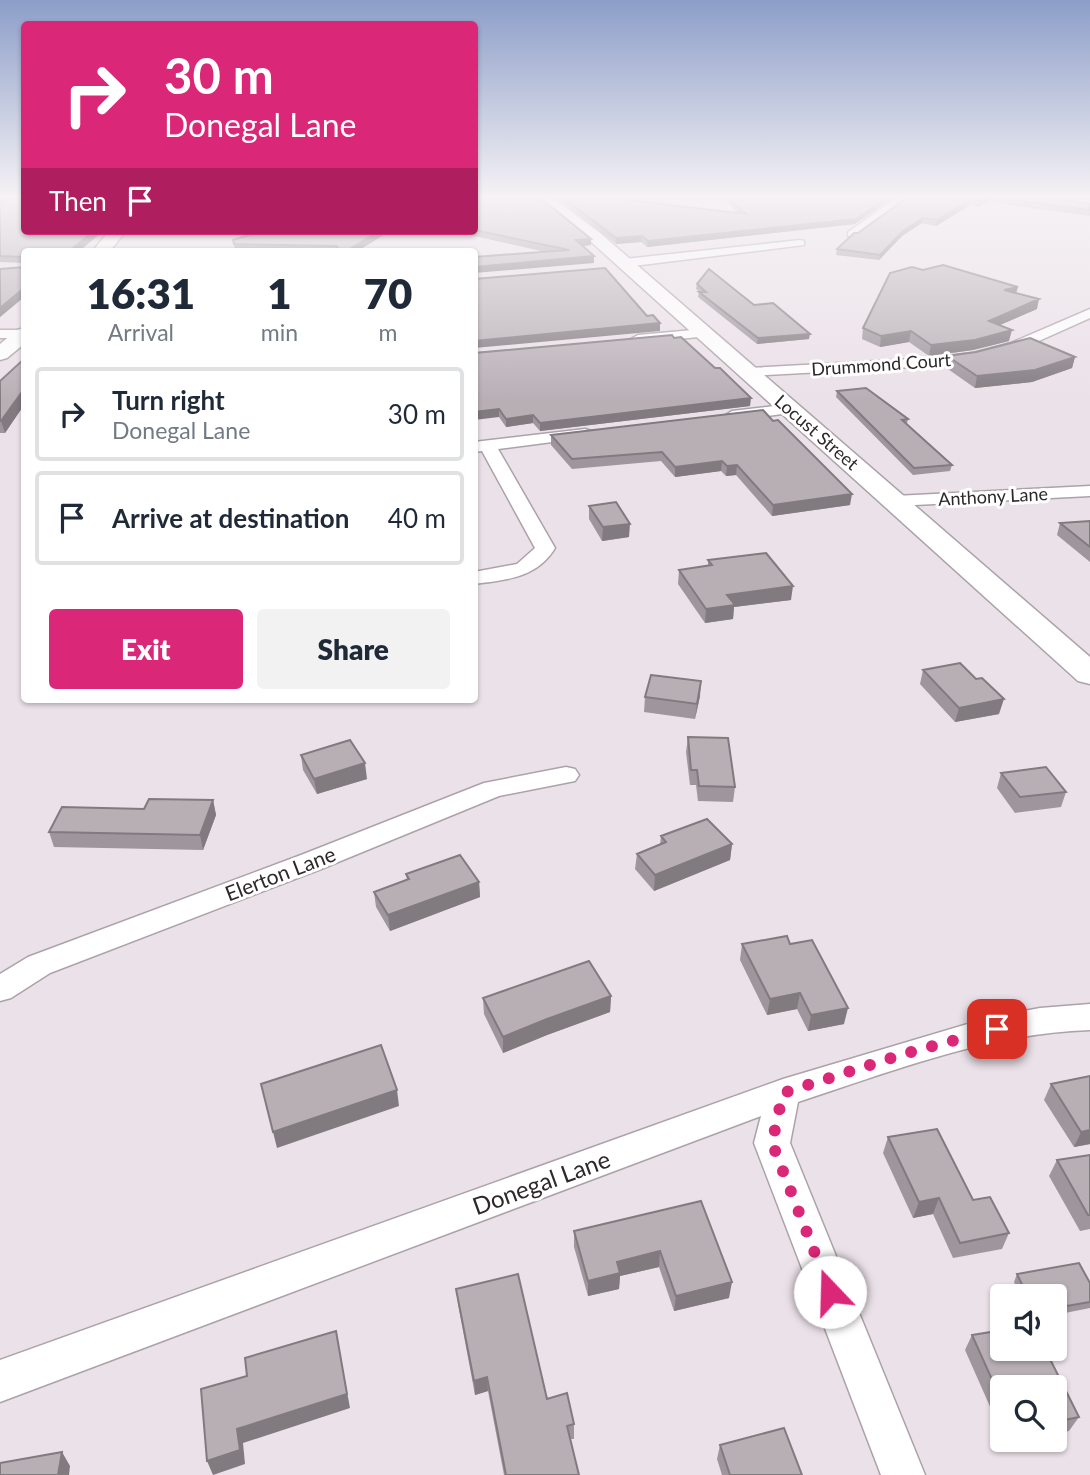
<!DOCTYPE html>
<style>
body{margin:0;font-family:Lato,sans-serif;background:#f2f2f3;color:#1f2937;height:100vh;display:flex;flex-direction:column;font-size:26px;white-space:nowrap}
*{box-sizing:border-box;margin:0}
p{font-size:23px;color:#747a83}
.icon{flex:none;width:38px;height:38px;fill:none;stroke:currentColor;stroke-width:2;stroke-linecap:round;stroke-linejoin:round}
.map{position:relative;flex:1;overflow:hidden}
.details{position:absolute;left:21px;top:248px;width:457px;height:455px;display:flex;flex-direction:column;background:#fff;border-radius:7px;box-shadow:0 2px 5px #0004}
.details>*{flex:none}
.top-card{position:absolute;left:21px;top:21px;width:457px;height:214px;border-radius:7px;box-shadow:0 2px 5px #0004;background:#db2777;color:#fff;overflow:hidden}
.buttons{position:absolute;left:990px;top:1284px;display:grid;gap:14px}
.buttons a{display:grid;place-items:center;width:77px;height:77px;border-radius:7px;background:#fff;box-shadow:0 2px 5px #0004;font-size:35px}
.pin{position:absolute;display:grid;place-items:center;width:60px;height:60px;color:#fff;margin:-30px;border-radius:14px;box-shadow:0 4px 10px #0006}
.me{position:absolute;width:77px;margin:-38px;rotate:339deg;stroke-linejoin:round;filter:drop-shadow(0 0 5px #0008)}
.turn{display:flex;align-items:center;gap:24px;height:147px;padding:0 28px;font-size:32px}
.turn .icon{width:91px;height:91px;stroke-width:2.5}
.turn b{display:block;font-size:49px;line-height:60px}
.then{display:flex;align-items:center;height:66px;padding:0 28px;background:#0003;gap:14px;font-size:26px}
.eta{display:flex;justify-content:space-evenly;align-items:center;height:119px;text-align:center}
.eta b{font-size:42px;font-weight:800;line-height:49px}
.action{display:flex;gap:14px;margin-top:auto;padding:14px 28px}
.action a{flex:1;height:80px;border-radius:7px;background:#db2777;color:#fff;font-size:28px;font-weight:800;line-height:80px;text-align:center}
.action a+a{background:#f2f2f3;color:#1f2937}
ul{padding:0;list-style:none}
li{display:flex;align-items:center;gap:21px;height:94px;margin:0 14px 10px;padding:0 14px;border:4px solid #e0e1e3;border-radius:7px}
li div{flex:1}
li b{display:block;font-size:26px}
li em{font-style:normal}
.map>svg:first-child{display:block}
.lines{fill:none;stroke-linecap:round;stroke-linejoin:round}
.street-casing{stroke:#aca2a9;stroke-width:3}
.secondary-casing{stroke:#aca2a9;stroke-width:3}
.street{fill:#fff;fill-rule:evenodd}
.secondary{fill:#fff;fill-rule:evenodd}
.wall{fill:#9e969c}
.shaded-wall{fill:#817a7f}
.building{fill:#b8afb5;stroke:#817a7f;stroke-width:2}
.route{stroke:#db2777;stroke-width:12;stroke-dasharray:0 21.6}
.labels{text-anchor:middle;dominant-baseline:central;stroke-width:6;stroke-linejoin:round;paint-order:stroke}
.far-street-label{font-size:18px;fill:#2d292b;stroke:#fff}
.street-label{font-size:21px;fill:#2d292b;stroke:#fff}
.near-street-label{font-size:24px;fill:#2d292b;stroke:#fff}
</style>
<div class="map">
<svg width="1090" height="1475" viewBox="0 0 1090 1475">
<rect width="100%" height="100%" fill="#ebe1e8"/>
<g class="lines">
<defs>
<path id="street" d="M901 195H912L856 236H848V232Z
M1022 195H1046L1090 201V207Z
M800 240 804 241V245L625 267 619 263 625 259Z
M1090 309V318L1021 349 973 361 932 366 749 376 742 372 749 368 932 358 973 353 1011 343Z
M704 329 711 333 709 336 638 343 631 339 638 335Z
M0 330H24V338H0Z
M791 404 799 409 797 412 732 421 724 416 732 411Z
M585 429 591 431 593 434 591 437 498 449 555 548C537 578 506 580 474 584V572L517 564 535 548 482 451 474 452V442Z
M1090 486V496L895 506 886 501 895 496Z
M566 767 575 769 579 775 575 781 499 796 321 869 50 973 11 998 0 1001V974L28 957 301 855 484 783Z
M1090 1004V1030C990 1033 892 1071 798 1102L790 1143 925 1475H881L754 1143 761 1116 0 1402V1360L783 1079 991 1017 1040 1008Z"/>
<path id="secondary" d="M533 195H549L600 233 1090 657V684L1078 681 588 239Z
M109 231H126L109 252H92Z
M24 328V344L7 358 0 360V344L17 330Z"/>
</defs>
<!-- street casing -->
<use href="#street" class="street-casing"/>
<!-- secondary casing -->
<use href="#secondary" class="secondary-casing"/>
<!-- street -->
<use href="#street" class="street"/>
<!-- secondary -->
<use href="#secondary" class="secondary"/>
</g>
<!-- wall -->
<path class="wall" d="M474 195 591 245 583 246 594 263 452 231H474Z
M553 195H623L628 200 739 214 720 195H897L855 224 647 247 641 242 616 244Z
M911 195H1035L1090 204V216L989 202 978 207 970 205 936 226 922 223 902 236 879 260 836 255 837 249Z
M1062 195H1090V199Z
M0 203 103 231 78 252H24V297L0 317V269L24 267V263L0 262Z
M262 231H390L356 252 235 250 233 240Z
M923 270 1016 293 1037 309 1000 325 1009 341 973 350 929 356 909 342 880 347 862 339 863 328Z
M697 284 754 305 809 339 757 344 698 297 699 292H700L696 289Z
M474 353 750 406 540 431 533 423 506 427 499 417Z
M947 356 1075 357 1072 368 1032 382 975 388 945 367Z
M24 359V405L5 433H0V381Z
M837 391 908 419 907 424 952 465 950 471 913 475 836 397Z
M763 410 850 505 772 516 736 475 726 476 721 471 675 477 661 461 572 469 551 445V435Z
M589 506 629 537 602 541 589 519Z
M1090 521V562L1057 535 1060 523Z
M708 560 791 600 734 607 733 619 705 623 678 584 679 570 708 566Z
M923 670 999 714 955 722 920 684Z
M700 696 695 719 644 712 645 697Z
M688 737 735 787 733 802 698 801 696 785H690L686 752Z
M301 755 367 779 317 794 303 770Z
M1001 773 1066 792 1061 807 1015 813 997 788Z
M213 800 216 815 203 850 54 847 49 832 144 809Z
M661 836 732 844 730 860 654 891 635 869 637 854 660 845Z
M406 874 479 882 480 897 390 931 376 907 374 892 407 880Z
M742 944H790L844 1024 808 1031 797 1009 767 1015 740 960Z
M611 996 610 1012 547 1035 503 1053 484 1014 483 998Z
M1090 1076V1144L1074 1147 1044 1100 1051 1084Z
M888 1137 973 1200 1009 1233 1002 1249 953 1258 933 1214 913 1218 883 1153Z
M1090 1155V1229L1080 1231 1049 1176 1057 1160Z
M701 1201 729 1298 674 1311 659 1267 620 1276 619 1289 588 1296 574 1247V1231Z
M1017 1274 1090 1283V1308L1055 1315V1297H1021L1014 1282Z
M456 1289 547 1399 574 1424V1439H570L579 1475H504L488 1391 475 1395 458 1304Z
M1003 1330V1349H1045L1079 1417 1069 1431 1055 1434V1388H1003V1436L965 1350 972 1335Z
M1005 1440H1025L1006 1444Z
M720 1445 802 1475H722L717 1459Z"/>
<!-- shaded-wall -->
<path class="shaded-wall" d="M890 195H897L855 224 647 247 648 241Z
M990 197 989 202 978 207 979 201Z
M971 200 970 205 936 226 937 220Z
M923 218 922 223 902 236 879 260 880 255 903 231Z
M94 231H103L78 252H68Z
M379 231H390L356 252H345Z
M642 236 641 242 616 244V238Z
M591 239V245L576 247V240Z
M594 256V263L474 273V267Z
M1018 287 1015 297 1004 290Z
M24 288V297L0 317V308Z
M1039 299 1037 309 986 331 989 321Z
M660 323V331L474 348V341Z
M1012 330 1009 341 973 350 929 356 931 345Z
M911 331 909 342 880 347 881 336Z
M810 334 809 339 757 344 758 338Z
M1075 357 1072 368 1032 382 975 388 977 376Z
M24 389V405L5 433 1 421Z
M751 398 750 406 540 431V423Z
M499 409V417L474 420V412Z
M533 415V423L506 427V419Z
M722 461 721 471 675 477V467Z
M737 465 736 475 726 476 727 466Z
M852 494 850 505 772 516 773 505Z
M630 524 629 537 602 541 603 527Z
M793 586 791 600 734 607 733 619 705 623 706 609 727 595Z
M701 681 700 696 695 719 697 704Z
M1004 699 999 714 955 722 959 708Z
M365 763 367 779 317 794 314 779Z
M213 800 216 815 203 850 200 835Z
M732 844 730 860 654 891 655 875Z
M479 882 480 897 390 931 388 915Z
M800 993 797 1009 767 1015 770 999Z
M611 996 610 1012 547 1035 503 1053V1037L547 1019Z
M848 1008 844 1024 808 1031 811 1015Z
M397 1090 399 1106 277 1148 273 1132Z
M1090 1130V1144L1074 1147 1081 1132Z
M939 1198 933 1214 913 1218 919 1202Z
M660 1251 659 1267 620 1276 619 1289 588 1296V1281L617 1262Z
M732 1282 729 1298 674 1311 676 1296Z
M336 1331 350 1408 243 1443 245 1464 213 1475 207 1461 237 1429Z
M487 1377 488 1391 475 1395 474 1381Z
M62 1452 70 1466 69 1475H58Z"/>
<!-- building -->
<path class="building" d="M12 195H24V231H94L68 252H24V288L0 308V269L24 267 22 257 0 256V203Z
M474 195H537L591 239 576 240 594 256 474 267V257L569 250 474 230Z
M560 195H623L628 200 746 214 725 195H890L856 219 648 241 642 236 616 238Z
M911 195H1035L1090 204V210L990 197 979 201 971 200 937 220 923 218 903 231 880 255 837 249 854 233H858Z
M262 231H379L345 252H339L337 246 234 244 233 240Z
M943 265 1018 287 1004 290 1039 299 989 321 1012 330 975 340 931 345 911 331 881 336 863 328 890 273 912 267 923 270Z
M605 268 647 316 653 315 660 323 474 341V279Z
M709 269 754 305 773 303 810 334 758 338 699 292H706L697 284Z
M672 335 674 338 681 337 715 368H720L751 398 540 423 533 415 506 419 499 409 474 412V353Z
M1030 338 1075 357 1035 370 977 376 947 356 976 352Z
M24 359V389L1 421H0V381Z
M866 388 908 419 902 420 952 465 914 468 837 391Z
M763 410 773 421 778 420 852 494 773 505 737 465 727 466 722 461 675 467 662 452 572 459 551 435Z
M616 502 630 524 603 527 589 506Z
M1090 521V547L1060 523Z
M766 553 793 586 727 595 735 605 706 609 679 570 712 565 708 560Z
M960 663 976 679 982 678 1004 699 959 708 923 670Z
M651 675 701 681 697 704 645 697Z
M688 737 728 738 735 787 699 786 697 770H691Z
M350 740 365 763 314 779 301 755Z
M1046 767 1066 792 1020 797 1001 773Z
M149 799 213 800 200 835 49 832 62 807 144 809Z
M707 819 732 844 655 875 637 854 666 842 661 836Z
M460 855 479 882 388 915 374 892 409 879 406 874Z
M787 936 790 944 812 940 848 1008 811 1015 800 993 770 999 742 944Z
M589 961 611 996 547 1019 503 1037 483 998Z
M381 1045 397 1090 273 1132 261 1084Z
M1090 1076V1130L1081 1132 1051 1084Z
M937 1129 973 1200 990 1197 1009 1233 960 1243 939 1198 919 1202 888 1137Z
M1090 1155V1215H1088L1057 1160Z
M701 1201 732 1282 676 1296 660 1251 617 1262 620 1273 588 1281 574 1231Z
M1079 1263 1090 1283V1302L1055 1308V1297H1028L1017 1274Z
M518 1274 547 1399 567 1393 574 1424 567 1426 579 1475H506L487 1377 474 1381 456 1289Z
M1003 1330V1349H1045L1079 1417 1055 1422V1388H1003V1404L972 1335Z
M336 1331 347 1394 237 1429 240 1450 207 1461 201 1389 247 1376 245 1358Z
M784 1428 802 1475H730L720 1445Z
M62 1452 58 1475H0V1463Z"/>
<!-- sky -->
<linearGradient id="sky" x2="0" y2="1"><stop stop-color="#8c9ec8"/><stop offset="0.49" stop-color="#f6f2f5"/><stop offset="1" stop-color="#f6f2f5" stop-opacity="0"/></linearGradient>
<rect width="1090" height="401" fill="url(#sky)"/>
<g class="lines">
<!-- route -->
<path class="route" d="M830 1292 772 1143 783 1093 907 1053 997 1029"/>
</g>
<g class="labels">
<!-- far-street labels -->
<g class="far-street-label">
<text transform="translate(881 364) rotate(-4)">Drummond Court</text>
<text transform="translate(817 432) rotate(41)">Locust Street</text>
<text transform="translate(993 496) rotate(-3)">Anthony Lane</text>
</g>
<!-- street labels -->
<g class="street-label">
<text transform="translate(280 873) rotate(-21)">Elerton Lane</text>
</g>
<!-- near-street labels -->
<g class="near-street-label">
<text transform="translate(541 1182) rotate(-20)">Donegal Lane</text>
</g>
</g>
</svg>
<div class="buttons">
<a><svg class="icon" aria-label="sound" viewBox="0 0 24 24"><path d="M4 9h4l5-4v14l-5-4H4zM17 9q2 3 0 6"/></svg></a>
<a><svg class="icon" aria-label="search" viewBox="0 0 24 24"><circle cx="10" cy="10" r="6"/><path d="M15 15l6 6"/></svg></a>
</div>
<div class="pin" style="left:997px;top:1029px;background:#d93025"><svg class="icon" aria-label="arrive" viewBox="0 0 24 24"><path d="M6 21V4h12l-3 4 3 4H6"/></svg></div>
<svg class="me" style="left:830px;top:1292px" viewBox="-20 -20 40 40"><circle r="19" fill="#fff"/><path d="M0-13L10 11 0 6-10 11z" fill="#db2777"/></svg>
<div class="top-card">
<div class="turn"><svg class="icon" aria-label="right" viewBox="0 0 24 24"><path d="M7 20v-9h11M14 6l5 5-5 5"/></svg><div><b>30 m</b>Donegal Lane</div></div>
<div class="then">Then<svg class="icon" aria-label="arrive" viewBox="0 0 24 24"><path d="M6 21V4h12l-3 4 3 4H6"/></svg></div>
</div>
<section class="details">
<div class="eta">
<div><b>16:31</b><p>Arrival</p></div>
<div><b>1</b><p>min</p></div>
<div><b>70</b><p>m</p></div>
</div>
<ul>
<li><svg class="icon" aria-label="right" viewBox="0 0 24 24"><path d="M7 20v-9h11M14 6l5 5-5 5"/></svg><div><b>Turn right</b><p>Donegal Lane</p></div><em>30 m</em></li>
<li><svg class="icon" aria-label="arrive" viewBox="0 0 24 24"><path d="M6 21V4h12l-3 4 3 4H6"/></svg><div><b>Arrive at destination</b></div><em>40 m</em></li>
</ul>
<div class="action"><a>Exit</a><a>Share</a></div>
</section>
</div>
